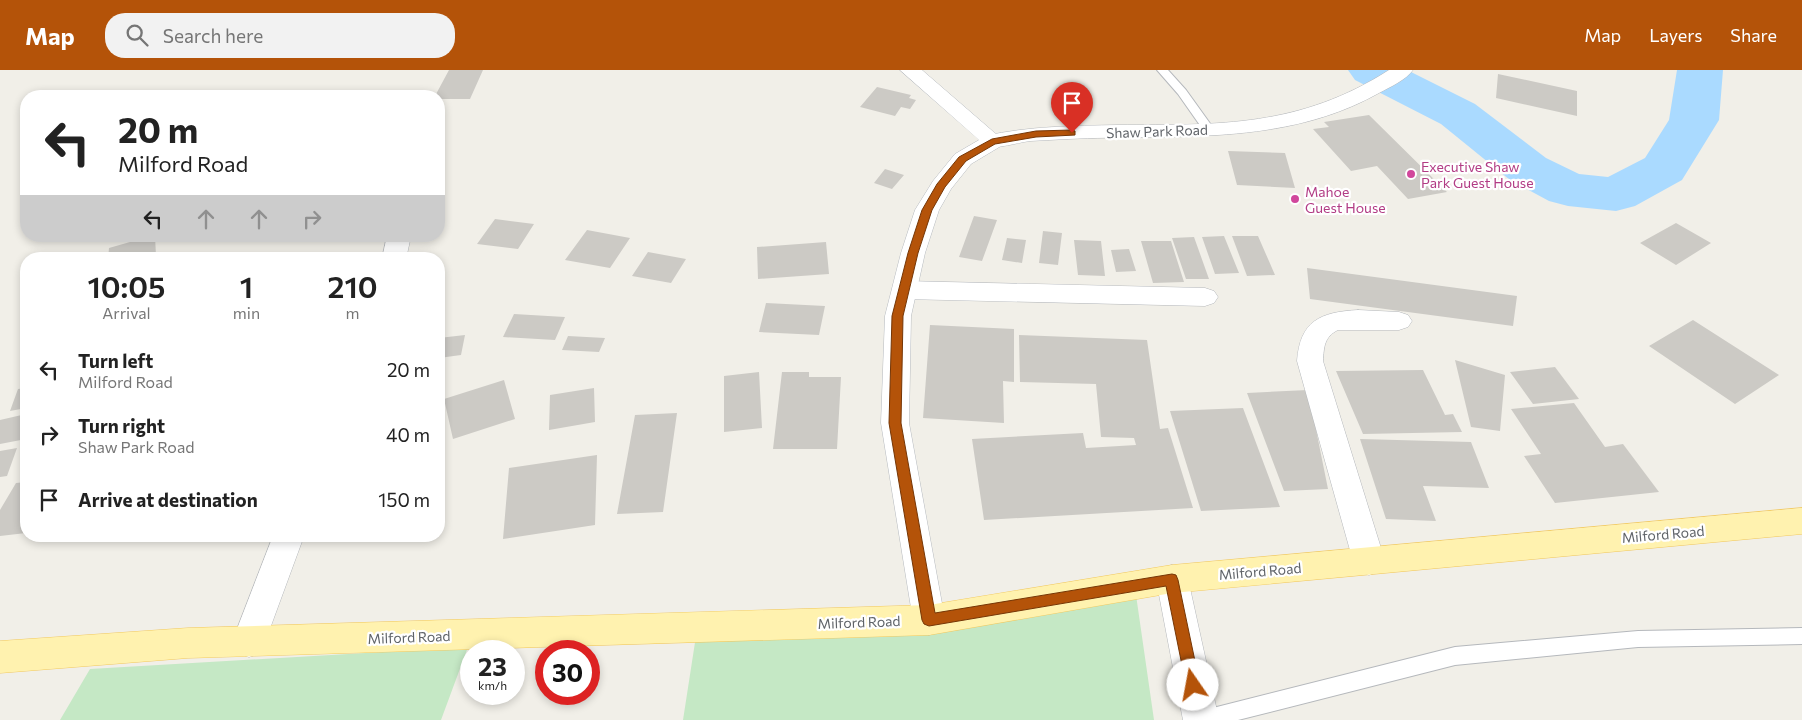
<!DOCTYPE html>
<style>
body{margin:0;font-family:Commissioner,sans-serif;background:#f2f2f2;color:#222;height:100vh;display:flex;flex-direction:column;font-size:19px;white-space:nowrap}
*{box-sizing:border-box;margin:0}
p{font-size:16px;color:#767676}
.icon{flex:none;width:28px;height:28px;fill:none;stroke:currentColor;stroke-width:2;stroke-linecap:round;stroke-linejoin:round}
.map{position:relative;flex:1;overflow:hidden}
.drawer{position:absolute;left:20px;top:182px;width:425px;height:290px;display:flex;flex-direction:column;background:#fff;border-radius:20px;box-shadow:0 2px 8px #0003}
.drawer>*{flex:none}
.guide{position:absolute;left:20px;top:20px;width:425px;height:152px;border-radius:20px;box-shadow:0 2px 8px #0003;background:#fff;color:#222;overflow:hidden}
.speed{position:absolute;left:460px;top:570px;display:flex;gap:10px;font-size:25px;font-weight:700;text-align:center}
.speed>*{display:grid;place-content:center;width:65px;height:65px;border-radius:50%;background:#fff;box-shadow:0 2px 8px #0003;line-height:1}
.speed small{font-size:12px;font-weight:400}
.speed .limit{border:8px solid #d22;background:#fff;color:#111}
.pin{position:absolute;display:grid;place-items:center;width:42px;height:42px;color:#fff;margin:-51px -21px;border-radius:50% 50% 50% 0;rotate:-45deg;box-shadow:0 0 5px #0007}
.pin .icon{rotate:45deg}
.me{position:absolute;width:55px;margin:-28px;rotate:348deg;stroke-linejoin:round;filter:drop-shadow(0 0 4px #0008)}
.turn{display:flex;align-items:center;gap:18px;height:105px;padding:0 15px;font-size:22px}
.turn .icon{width:65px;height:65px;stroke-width:2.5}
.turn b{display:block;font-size:35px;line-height:42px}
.lanes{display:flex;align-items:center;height:48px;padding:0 15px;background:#0003;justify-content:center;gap:25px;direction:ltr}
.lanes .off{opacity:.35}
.eta{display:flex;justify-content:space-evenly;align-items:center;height:85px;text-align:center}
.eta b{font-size:30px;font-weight:600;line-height:35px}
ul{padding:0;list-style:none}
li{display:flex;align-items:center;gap:15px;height:65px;padding:0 15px}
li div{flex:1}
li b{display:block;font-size:19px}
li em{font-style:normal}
header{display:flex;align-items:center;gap:30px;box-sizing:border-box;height:70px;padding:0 25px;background:#b45309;color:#fff}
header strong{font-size:24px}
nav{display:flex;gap:28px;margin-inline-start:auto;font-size:18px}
.search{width:350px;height:45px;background:#f2f2f2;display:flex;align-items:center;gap:12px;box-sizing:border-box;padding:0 18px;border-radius:20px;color:#767676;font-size:19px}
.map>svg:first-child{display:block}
.green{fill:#c5e8c5}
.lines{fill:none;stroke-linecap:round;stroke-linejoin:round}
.river{fill:#aadaff;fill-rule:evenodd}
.building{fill:#cccac5}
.lane-casing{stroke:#b5b8bc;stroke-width:2}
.street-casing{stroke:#b5b8bc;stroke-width:1}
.secondary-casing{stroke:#b6babf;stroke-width:1}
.primary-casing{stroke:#f2c960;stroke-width:1}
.lane{fill:#fff;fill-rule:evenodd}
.street{fill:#fff;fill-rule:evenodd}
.secondary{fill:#fff;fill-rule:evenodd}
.primary{fill:#fff2af;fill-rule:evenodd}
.route{fill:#b45309;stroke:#753606}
.hotel-dot{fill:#d1479c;stroke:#fff;stroke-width:2}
.labels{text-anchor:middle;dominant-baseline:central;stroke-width:4.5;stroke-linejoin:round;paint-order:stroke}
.street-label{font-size:14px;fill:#5f6368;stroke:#fff}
.hotel-label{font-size:14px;fill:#b23c85;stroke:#fff;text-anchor:start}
</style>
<header>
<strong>Map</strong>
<div class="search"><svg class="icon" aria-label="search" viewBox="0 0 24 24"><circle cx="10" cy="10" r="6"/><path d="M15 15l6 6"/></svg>Search here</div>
<nav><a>Map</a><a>Layers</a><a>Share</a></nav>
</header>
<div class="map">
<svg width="1802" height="650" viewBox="0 0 1802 650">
<rect width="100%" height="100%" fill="#f1efe8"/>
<!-- green -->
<path class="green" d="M1136 525 1154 650H683L698 553Z
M468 577 441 650H60L90 599Z"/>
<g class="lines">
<!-- river -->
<path class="river" d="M1348 0H1407L1475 34 1546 88 1579 104 1608 107 1645 88 1669 50 1677 0H1723L1719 50 1682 110 1635 136 1616 141 1568 136 1549 131 1510 110 1441 54 1355 10Z"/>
</g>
<!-- building -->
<path class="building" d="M449 0H483L470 29H439V26H435Z
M1498 4 1577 21V46L1496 28Z
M877 17 911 25 909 28 916 30 910 39 901 37 895 46 860 37Z
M1369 45 1447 122 1408 129 1377 96 1351 101 1313 59 1329 57 1324 52Z
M1228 81 1285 83 1295 118 1237 115Z
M885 99 904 105 892 119 874 113Z
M974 146 997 150 982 191 959 187Z
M495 149 534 154 518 179 477 174Z
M1676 153 1711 173 1676 195 1640 173Z
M587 160 630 168 610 198 565 190Z
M1043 161 1062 163 1058 195 1039 193Z
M151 166H155L156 186 145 189H108L109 178Z
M1224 166 1239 203 1215 204 1202 167Z
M1232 166H1258L1275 205 1247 206Z
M1194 167 1209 209H1186L1172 168Z
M1007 168 1026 170 1022 193 1002 190Z
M1074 170 1101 171 1105 206 1078 205Z
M1141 171H1171L1184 212 1153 213Z
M826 172 829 204 758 209 757 177Z
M1129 179 1136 201 1116 202 1111 180Z
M648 182 686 189 671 213 632 206Z
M1307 198 1517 226 1513 256 1310 229Z
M766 233 825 236 819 265 759 262Z
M514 244 565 247 555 270 503 267Z
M1693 250 1779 305 1735 334 1649 276Z
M930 255 1014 259V312L1003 311 1004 353 923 348Z
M465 265 461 285 439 288V268Z
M1019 265 1147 270 1160 359 1168 358 1193 438 984 450 972 369 1083 363 1086 378 1136 375 1134 368 1101 367 1096 314 1020 312Z
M568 266 605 268 599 282 562 280Z
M1455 290 1505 305 1500 361 1471 357Z
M1555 297 1579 329 1533 334 1510 302Z
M1423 300 1445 345 1453 344 1462 362 1363 364 1336 301Z
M759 302 762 358 724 362V306Z
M782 302H809V307H841L837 379H773Z
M504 310 515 349 453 369 444 329Z
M26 318V338L10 341 18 319Z
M594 318 595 352 549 360 550 325Z
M1308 320 1328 419 1284 421 1247 323Z
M1574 333 1605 377 1623 374 1659 422 1555 433 1524 386 1541 384 1511 339Z
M1243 338 1280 437 1201 441 1170 341Z
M677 343 663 442 617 444 635 345Z
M26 344V369L0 374V350Z
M1360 369 1471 372 1489 418 1423 416 1436 451 1386 449Z
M17 378 7 406 0 407V381Z
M597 385 595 455 503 469 509 398Z
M26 412V463L0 466V440L16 413Z"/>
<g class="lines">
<defs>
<path id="lane" d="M1157 0H1168L1186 20 1214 59 1212 61H1204L1178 24Z
M1802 558V574L1638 577 1455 595 1238 650H1191L1194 643 1201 641 1455 577 1638 561Z"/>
<path id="street" d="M1389 0H1413C1406 10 1390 17 1379 23 1283 77 1173 64 1068 69 1055 70 1043 70 1030 71 1015 73 1000 79 985 76L982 71 985 66C1029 56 1074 56 1118 55 1220 55 1300 57 1389 0Z
M387 166H411L406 189H382Z
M904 211 1205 218 1214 221 1218 227 1214 233 1205 236 904 229 895 226 892 220 895 214Z
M1358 240 1399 242 1408 245 1412 251 1408 257 1399 260H1338C1324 267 1324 277 1323 291L1385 491 1380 501 1369 505 1358 501 1353 491 1297 291C1300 251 1320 242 1358 240Z
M273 466H304L261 583 249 587 237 583 232 572Z
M1172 495 1183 499 1188 509 1219 650H1183L1156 509 1161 499Z"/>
<path id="secondary" d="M900 0H922L1004 71 1001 76 971 94 951 119 939 140 925 183 911 246 909 353 945 550 941 560 929 565 917 560 913 550 881 353 885 246 901 183 915 140 933 111 955 84 979 70Z"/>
<path id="primary" d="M1802 438V464L1172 523 929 565 188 588 0 603V571L188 558 929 535 1172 495Z"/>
</defs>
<!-- lane casing -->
<use href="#lane" class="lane-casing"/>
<!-- street casing -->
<use href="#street" class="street-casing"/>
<!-- secondary casing -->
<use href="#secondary" class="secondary-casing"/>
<!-- primary casing -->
<use href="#primary" class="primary-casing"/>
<!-- lane -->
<use href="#lane" class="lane"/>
<!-- street -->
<use href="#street" class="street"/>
<!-- secondary -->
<use href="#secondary" class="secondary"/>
<!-- primary -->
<use href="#primary" class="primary"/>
</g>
<!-- route -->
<path class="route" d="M1072 60 1075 61V65L1036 67 995 74 966 91 945 117 932 140 918 183 903 246 901 353 935 543 1172 504 1176 505 1178 510 1200 615 1198 619 1193 621 1188 619 1186 615 1166 516 929 556 924 554 922 550 889 353 892 246 908 183 922 140 937 114 959 87 992 69 1036 61Z"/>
<!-- markers -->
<g class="hotel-dot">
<circle cx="1411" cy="104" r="5"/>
<circle cx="1295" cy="129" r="5"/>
</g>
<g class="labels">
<!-- street labels -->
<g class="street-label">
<text transform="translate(1157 61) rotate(-2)">Shaw Park Road</text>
<text transform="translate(1663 464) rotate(-5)">Milford Road</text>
<text transform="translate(1260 501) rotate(-5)">Milford Road</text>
<text transform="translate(859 552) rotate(-2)">Milford Road</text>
<text transform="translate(409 567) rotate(-2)">Milford Road</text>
</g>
<!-- hotel labels -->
<g class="hotel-label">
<text x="1421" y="96">Executive Shaw<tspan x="1421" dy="16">Park Guest House</tspan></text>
<text x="1305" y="121">Mahoe<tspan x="1305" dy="16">Guest House</tspan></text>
</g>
</g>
</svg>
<div class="speed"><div>23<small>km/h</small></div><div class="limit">30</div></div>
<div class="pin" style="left:1072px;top:63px;background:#d93025"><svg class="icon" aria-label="arrive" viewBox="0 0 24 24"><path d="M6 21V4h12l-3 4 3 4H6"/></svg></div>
<svg class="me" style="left:1193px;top:615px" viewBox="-20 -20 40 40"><circle r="19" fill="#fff"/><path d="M0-13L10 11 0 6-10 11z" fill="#b45309"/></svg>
<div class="guide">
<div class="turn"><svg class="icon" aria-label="left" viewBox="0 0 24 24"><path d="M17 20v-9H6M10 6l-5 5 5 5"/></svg><div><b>20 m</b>Milford Road</div></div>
<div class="lanes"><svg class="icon" aria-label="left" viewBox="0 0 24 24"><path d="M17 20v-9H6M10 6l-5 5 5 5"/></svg><svg class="icon off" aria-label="ahead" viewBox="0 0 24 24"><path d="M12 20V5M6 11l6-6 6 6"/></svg><svg class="icon off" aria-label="ahead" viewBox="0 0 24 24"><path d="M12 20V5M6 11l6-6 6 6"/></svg><svg class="icon off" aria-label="right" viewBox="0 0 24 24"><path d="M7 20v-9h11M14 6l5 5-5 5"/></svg></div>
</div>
<section class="drawer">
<div class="eta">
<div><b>10:05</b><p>Arrival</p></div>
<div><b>1</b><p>min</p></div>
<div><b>210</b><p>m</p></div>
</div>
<ul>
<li><svg class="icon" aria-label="left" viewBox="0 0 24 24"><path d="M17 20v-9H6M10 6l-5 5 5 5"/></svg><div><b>Turn left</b><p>Milford Road</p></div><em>20 m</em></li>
<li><svg class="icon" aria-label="right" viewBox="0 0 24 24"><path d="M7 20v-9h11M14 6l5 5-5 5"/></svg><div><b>Turn right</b><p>Shaw Park Road</p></div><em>40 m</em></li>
<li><svg class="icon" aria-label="arrive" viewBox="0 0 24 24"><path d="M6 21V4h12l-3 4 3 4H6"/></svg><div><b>Arrive at destination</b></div><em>150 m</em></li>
</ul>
</section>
</div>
